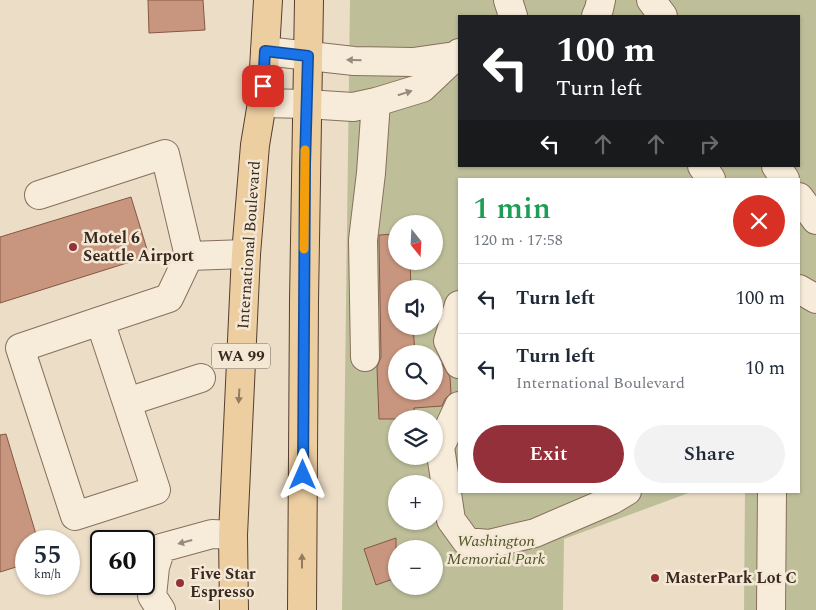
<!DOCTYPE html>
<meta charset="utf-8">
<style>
body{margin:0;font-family:Spectral,serif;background:#f2f2f3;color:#1f2937;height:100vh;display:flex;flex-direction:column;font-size:19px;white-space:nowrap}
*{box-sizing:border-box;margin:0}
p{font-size:16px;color:#747a83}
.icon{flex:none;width:28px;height:28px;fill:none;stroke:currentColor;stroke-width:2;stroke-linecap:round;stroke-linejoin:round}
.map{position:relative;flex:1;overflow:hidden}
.details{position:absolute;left:458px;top:178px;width:342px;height:315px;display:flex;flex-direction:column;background:#fff;border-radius:0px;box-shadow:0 1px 4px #0004}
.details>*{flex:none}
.guide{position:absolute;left:458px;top:15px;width:342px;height:152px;border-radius:0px;box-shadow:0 1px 4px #0004;background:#202124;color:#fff;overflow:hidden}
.needle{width:32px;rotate:162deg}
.controls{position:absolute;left:388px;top:215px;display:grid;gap:10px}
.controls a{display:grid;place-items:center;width:55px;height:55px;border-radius:50%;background:#fff;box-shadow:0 1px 4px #0004;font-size:25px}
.speed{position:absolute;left:15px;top:530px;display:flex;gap:10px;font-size:25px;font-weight:700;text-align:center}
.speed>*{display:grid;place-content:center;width:65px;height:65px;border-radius:50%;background:#fff;box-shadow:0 1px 4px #0004;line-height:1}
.speed small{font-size:12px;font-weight:400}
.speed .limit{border:2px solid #111;border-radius:8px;background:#fff;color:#111}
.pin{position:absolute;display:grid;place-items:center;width:42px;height:42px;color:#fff;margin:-21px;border-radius:10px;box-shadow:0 2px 8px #0006}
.me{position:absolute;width:55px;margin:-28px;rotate:0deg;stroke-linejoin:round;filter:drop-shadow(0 0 4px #0008)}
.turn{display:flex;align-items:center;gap:18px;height:105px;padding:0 15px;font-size:22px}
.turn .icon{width:65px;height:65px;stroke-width:2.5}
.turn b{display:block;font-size:35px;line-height:42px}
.lanes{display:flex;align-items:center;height:48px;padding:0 15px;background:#0003;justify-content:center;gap:25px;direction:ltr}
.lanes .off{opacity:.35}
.round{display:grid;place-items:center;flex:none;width:52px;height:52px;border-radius:26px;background:#f2f2f3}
.head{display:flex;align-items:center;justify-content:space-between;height:85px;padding:0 15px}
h1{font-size:30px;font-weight:600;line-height:38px;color:#1e9e55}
.button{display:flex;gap:10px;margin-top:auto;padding:10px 15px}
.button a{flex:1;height:58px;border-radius:30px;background:#93303a;color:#fff;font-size:20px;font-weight:600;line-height:58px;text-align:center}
.button a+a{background:#f2f2f3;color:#1f2937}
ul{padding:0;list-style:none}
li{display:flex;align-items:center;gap:15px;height:70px;padding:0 15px;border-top:1px solid #e0e1e3}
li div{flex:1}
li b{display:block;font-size:19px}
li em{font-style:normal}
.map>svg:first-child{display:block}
.cemetery{fill:#bebf99;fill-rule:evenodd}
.building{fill:#c8967e;stroke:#855744}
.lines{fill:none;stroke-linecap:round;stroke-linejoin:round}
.minor-casing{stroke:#876f5d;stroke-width:30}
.major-casing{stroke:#553e31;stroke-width:30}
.minor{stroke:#f7ebd9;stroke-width:28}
.major{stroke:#edcea0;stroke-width:28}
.oneway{fill:#988a7c}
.oneway2{fill:#927c60}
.route-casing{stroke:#114b97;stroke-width:12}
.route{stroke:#1a73e8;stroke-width:9}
.slow{stroke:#f59e0b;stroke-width:9}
.poi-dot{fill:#93303a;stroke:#f4e8d5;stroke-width:2}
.labels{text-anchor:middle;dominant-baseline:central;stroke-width:5;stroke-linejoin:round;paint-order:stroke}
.shield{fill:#f4e8d5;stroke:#706256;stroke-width:1}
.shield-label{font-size:15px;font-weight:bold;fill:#382920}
.poi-label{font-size:16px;font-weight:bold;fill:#382920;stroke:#f4e8d5;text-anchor:start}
.street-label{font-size:16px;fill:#382920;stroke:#f4e8d5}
.park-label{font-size:16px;font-style:italic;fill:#4c5327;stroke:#f4e8d5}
</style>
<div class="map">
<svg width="816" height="610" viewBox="0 0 816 610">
<rect width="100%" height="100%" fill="#ecddc6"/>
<!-- cemetery -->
<path class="cemetery" d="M350 0H816V610H744L745 491H799V179H459V491H694L564 539 563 610H342ZM459 16H799V166H459ZM396 224H434V261H396ZM396 289H434V326H396ZM396 354H434V391H396ZM396 419H434V456H396ZM396 484H434V521H396ZM396 549H434V586H396Z"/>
<!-- building -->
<path class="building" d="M148 0H203L205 30 149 33Z
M131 197 149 256 0 303V237Z
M396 234V261H410L411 289H396V326H413L415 354H396V391H434V365L442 364 450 377 451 393 445 399 442 406 414 408 415 419H379L377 367 381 357 379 241V235Z
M6 434 38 541H26V564L0 572V435Z
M396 538V578L376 585 364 549Z"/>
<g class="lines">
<defs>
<path id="minor" d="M508 0 513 16
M651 0 663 16
M596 16 599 9 601 0
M265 51 354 61 413 62 455 56
M262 103 306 104 353 107 376 102 422 88 459 53
M702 166 711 179
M776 166 785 179
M39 195 165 154 189 256 246 254
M799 197 816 220
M799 289 816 299
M459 305 448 341 459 364
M100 321 20 348 75 516 156 490 100 321 169 298 189 256
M365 357 363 240 371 173 376 102
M127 402 201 378
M459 406 440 447 451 520 467 542 489 544 535 533 612 500 627 491
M161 610 152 596 155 567 161 548 212 534 233 535
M771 610 772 491"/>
<path id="major" d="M234 610 233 535 246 254 255 145 262 103 268 0
M302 610 304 301 309 0"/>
</defs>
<!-- minor casing -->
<use href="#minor" class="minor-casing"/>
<!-- major casing -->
<use href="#major" class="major-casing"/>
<!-- minor -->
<use href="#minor" class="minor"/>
<!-- major -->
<use href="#major" class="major"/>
</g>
<!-- one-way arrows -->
<defs><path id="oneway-solid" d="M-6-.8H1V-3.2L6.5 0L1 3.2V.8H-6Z" transform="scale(1.25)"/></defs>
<g class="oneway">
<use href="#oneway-solid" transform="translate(354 60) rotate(-179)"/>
<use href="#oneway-solid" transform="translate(405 93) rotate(-17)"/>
<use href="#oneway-solid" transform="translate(185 542) rotate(165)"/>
</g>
<g class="oneway2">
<use href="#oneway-solid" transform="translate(239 396) rotate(93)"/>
<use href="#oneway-solid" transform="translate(302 561) rotate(-90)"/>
</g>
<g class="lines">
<defs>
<path id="route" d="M263 86 265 51 308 56 305 164 303 475"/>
</defs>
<!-- route casing -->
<use href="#route" class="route-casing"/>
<!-- route -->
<use href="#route" class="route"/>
<!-- slow -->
<path class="slow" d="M304 249 305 150"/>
</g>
<!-- markers -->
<g class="poi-dot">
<circle cx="73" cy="247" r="5"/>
<circle cx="655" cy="578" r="5"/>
<circle cx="180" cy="583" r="5"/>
</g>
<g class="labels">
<!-- shield labels -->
<rect class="shield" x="212" y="343.5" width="58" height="25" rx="4"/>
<g class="shield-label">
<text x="241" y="356">WA 99</text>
</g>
<!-- poi labels -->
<g class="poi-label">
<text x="83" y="238">Motel 6<tspan x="83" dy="18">Seattle Airport</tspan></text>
<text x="190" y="574">Five Star<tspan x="190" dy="18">Espresso</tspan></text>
<text x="665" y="578">MasterPark Lot C</text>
</g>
<!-- street labels -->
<g class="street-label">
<text transform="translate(249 245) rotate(-86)">International Boulevard</text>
</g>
<!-- park labels -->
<g class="park-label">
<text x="496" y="541">Washington<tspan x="496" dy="18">Memorial Park</tspan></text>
</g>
</g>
</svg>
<div class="controls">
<a><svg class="needle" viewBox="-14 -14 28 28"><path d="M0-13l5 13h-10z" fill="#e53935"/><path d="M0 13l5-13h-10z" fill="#747a83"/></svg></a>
<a><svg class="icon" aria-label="sound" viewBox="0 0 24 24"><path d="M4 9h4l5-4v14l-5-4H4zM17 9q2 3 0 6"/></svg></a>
<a><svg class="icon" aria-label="search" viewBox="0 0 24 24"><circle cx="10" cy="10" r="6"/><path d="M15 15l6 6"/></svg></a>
<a><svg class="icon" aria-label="layers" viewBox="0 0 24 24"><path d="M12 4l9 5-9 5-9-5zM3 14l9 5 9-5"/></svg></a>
<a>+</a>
<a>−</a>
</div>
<div class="speed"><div>55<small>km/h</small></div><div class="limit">60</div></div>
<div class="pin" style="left:263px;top:86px;background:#d93025"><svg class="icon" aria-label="arrive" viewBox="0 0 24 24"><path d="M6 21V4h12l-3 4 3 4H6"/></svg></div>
<svg class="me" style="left:303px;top:475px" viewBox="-20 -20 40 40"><path d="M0-17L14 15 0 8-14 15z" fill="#1a73e8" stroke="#fff" stroke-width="4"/></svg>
<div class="guide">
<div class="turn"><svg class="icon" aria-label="left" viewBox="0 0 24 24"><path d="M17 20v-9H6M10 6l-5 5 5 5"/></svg><div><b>100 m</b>Turn left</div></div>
<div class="lanes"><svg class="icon" aria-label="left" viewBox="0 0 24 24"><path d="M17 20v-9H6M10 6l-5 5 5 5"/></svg><svg class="icon off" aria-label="ahead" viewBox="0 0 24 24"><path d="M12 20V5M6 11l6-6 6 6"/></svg><svg class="icon off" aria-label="ahead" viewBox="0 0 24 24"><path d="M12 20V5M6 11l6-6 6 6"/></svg><svg class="icon off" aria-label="right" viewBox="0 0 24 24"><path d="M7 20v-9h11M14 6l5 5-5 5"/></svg></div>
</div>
<section class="details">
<div class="head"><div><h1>1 min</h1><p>120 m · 17:58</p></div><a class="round" style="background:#d93025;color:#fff"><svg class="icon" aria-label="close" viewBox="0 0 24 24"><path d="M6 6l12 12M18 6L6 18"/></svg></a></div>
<ul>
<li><svg class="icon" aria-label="left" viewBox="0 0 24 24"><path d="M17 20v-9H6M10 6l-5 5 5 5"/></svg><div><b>Turn left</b></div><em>100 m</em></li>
<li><svg class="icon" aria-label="left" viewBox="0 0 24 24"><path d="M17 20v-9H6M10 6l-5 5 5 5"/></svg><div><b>Turn left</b><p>International Boulevard</p></div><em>10 m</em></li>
</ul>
<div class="button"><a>Exit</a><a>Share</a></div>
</section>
</div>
